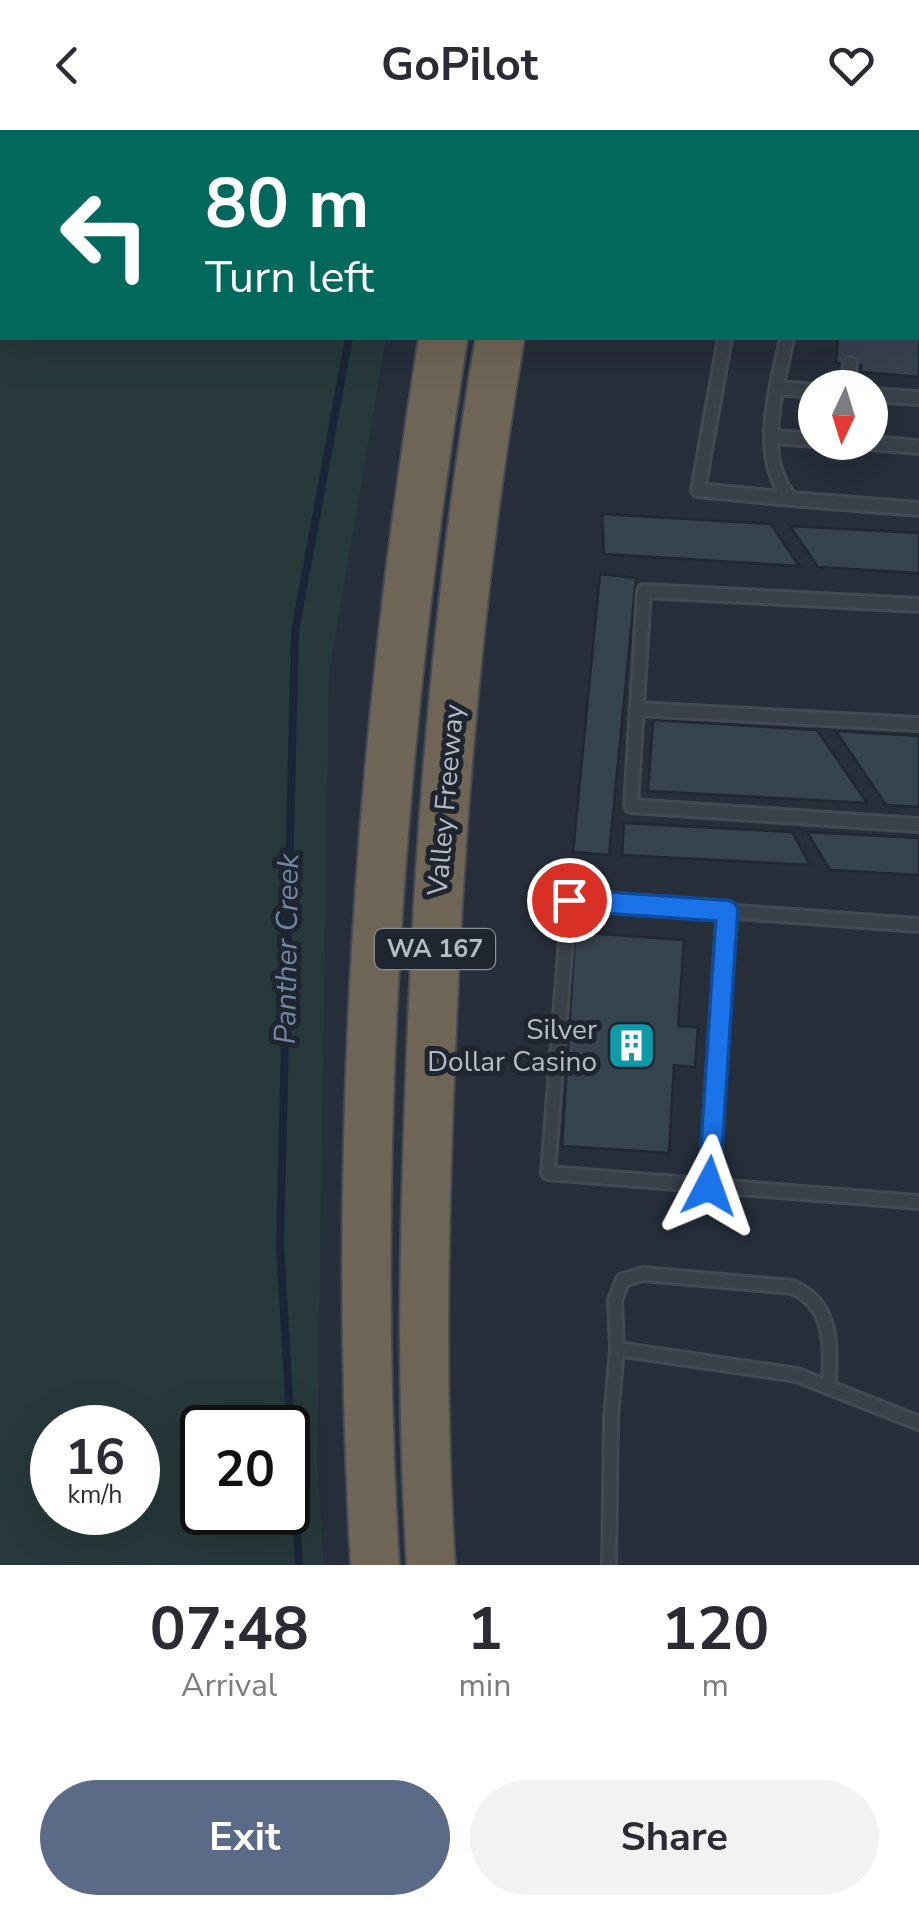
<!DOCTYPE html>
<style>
body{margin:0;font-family:"Nunito Sans",sans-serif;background:#f2f2f3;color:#2b2b33;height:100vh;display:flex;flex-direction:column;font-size:38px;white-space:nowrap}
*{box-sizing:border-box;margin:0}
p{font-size:32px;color:#7c7c81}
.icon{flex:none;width:55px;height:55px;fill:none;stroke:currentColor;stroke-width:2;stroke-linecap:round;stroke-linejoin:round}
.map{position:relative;height:1435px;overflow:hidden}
.side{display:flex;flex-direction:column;background:#fff;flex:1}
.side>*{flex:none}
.hud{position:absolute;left:0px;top:0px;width:920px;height:210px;box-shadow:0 10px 40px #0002;background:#00695c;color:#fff;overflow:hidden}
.needle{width:65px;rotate:184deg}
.buttons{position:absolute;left:798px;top:240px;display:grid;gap:20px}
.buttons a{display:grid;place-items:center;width:90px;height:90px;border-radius:50%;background:#fff;box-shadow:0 10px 40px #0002;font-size:50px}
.speed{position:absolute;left:30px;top:1275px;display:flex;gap:20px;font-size:50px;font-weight:700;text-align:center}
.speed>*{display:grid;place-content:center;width:130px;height:130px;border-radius:50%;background:#fff;box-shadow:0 10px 40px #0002;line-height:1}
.speed small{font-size:25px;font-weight:400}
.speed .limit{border:5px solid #111;border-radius:15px;background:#fff;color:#111}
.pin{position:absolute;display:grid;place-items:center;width:85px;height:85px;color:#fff;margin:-42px;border:5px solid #fff;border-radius:50%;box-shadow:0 2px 10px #0007}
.me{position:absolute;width:110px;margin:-55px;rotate:4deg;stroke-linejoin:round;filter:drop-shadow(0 0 8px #0008)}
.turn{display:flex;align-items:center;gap:35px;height:210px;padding:0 40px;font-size:45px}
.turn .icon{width:130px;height:130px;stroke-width:2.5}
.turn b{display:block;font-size:70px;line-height:85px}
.eta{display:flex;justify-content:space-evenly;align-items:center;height:170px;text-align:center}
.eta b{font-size:60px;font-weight:700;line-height:70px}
.action{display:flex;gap:20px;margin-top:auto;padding:20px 40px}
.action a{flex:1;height:115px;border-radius:60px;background:#5a6a87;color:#fff;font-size:40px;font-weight:700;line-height:115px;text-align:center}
.action a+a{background:#f2f2f3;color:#2b2b33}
header{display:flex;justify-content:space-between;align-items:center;height:130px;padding:0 40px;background:#fff;font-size:45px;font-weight:700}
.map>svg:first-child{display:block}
.green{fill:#28393b;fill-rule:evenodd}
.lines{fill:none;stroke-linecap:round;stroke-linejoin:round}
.stream{stroke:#1a2637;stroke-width:8}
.building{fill:#384350;stroke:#212832;stroke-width:2.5}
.lane-casing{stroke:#434a54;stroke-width:18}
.highway-casing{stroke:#454c56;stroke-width:52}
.lane{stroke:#39414b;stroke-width:12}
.highway{stroke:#706657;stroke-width:48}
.route-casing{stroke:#114b97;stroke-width:25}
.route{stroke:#1a73e8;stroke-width:18}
.labels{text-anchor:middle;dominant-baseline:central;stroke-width:10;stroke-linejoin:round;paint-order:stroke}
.shield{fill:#1f2630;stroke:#888f99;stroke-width:2.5}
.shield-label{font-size:25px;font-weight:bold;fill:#b5bcc6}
.street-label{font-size:28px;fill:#b5bcc6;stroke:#1f2630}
.poi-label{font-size:28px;fill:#b5bcc6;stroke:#1f2630;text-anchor:end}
.water-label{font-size:30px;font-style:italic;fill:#7286a1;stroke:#1f2630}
</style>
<header><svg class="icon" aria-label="back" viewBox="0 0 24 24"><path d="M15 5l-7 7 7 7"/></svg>GoPilot<svg class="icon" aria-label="heart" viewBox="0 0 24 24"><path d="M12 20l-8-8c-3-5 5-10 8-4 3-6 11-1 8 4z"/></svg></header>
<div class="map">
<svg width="919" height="1435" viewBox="0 0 919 1435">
<rect width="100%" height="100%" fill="#262f3a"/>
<!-- green -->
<path class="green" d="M0 0H421L2 2V208H386L329 545 317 1335 324 1435H0ZM52 1298H138V1382H52ZM202 1298H288V1382H202Z"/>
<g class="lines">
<!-- stream -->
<path class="stream" d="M387 2V0
M299 1435 280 1116 295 501 349 208"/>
</g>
<!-- building -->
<path class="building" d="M919 48V247L861 242V235L836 233 838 208H918Z
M602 384 771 394 799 436 604 424Z
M790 396 919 403V443L818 437Z
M600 444 636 448 609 725 573 722Z
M653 590 817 600 867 673 648 661Z
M836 601 919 606V677L886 675Z
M624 693 792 702 810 735 622 725Z
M807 702 919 708V745L830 740Z
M575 802 684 810 678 896 698 897 695 937 674 935 669 1023 562 1016Z"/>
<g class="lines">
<defs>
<path id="lane" d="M854 0 889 2
M761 2V0
M812 2 813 0
M918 5H919
M725 208 698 360 791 369
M787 208C778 255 754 328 791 369L919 379
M777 258 815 261
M848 258 850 234
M870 265 919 268
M773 307 815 310
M857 312 919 317
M919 475 644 461 631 676 919 695
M637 579 919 594
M919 795 569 770 548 1043 919 1072
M709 1056 727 781
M617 1219 797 1245 919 1293
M609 1435 611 1288 617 1219 615 1170 623 1150 643 1144 792 1157C835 1175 830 1218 829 1258"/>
<path id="highway" d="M477 2 478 0
M536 2V0
M375 1435C351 1026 379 612 443 208
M431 1435C420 1265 424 1092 431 921 440 682 460 444 500 208"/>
</defs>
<!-- lane casing -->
<use href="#lane" class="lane-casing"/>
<!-- highway casing -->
<use href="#highway" class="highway-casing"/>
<!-- lane -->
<use href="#lane" class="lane"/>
<!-- highway -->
<use href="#highway" class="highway"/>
</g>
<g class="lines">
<defs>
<path id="route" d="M569 770 727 781 709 1056"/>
</defs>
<!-- route casing -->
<use href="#route" class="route-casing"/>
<!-- route -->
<use href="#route" class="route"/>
</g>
<!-- icons -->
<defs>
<symbol id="building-square" viewBox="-11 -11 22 22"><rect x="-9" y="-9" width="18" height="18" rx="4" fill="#0f9aa8" stroke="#1f2630"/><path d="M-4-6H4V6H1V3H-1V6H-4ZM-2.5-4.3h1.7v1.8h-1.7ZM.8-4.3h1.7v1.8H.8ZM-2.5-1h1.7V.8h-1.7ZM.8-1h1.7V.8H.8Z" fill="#fff"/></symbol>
</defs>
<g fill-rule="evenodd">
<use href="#building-square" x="604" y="888" width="55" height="55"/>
</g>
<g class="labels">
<!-- shield labels -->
<rect class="shield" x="375" y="799" width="120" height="40" rx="8"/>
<g class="shield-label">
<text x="435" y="819">WA 167</text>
</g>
<!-- street labels -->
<g class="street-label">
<text transform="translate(446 670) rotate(-85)">Valley Freeway</text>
</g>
<!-- poi labels -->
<g class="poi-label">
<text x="597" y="900">Silver<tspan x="597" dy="32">Dollar Casino</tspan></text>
</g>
<!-- water labels -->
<g class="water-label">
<text transform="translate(287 819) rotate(-89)">Panther Creek</text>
</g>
</g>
</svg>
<div class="buttons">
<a><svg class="needle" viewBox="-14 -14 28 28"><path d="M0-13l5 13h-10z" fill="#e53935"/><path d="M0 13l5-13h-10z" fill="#7c7c81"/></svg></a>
</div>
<div class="speed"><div>16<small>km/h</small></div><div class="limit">20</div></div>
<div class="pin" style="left:569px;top:770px;background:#d93025"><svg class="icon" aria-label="arrive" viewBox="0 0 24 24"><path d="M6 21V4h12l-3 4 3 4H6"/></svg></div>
<svg class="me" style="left:709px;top:1056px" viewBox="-20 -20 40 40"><path d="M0-17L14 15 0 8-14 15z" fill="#1a73e8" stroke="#fff" stroke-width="4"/></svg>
<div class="hud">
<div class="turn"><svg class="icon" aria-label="left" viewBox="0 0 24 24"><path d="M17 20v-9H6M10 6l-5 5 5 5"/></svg><div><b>80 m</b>Turn left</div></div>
</div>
</div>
<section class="side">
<div class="eta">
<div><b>07:48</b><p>Arrival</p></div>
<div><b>1</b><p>min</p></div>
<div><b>120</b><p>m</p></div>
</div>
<div class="action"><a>Exit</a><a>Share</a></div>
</section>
